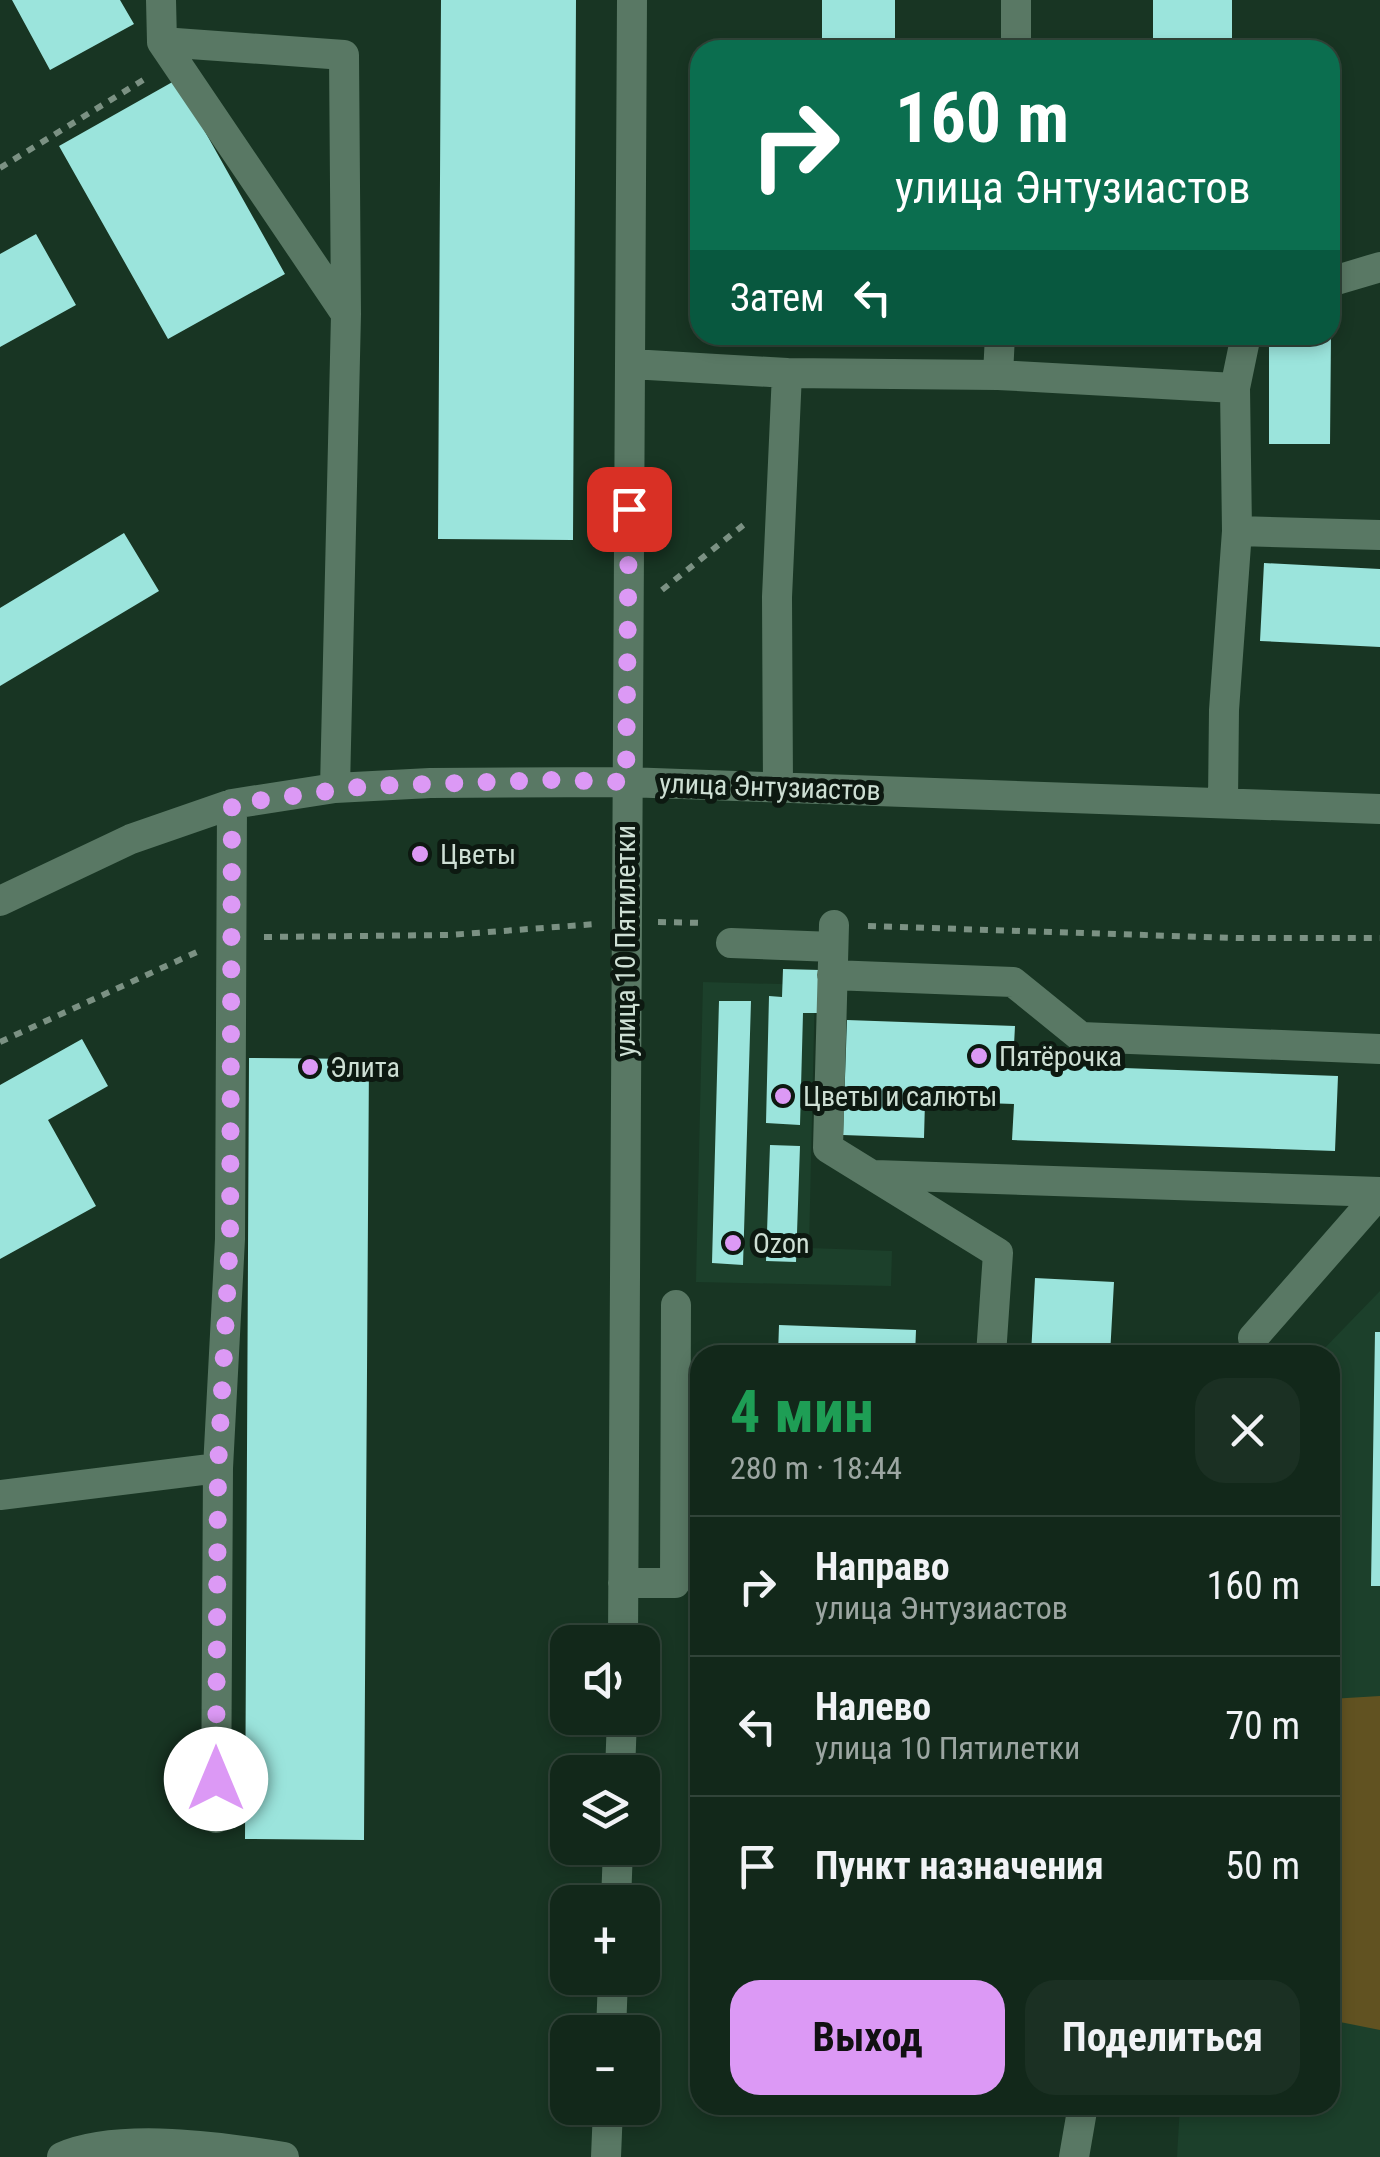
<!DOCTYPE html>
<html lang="ru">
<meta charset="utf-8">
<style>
body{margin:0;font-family:"Roboto Condensed",sans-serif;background:#1b3023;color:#f1f3f6;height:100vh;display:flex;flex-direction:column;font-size:38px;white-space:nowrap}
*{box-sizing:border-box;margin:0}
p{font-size:32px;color:#9ca6a2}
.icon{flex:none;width:55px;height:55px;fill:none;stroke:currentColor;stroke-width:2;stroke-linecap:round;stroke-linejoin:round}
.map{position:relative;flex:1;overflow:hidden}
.panel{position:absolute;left:690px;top:1345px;width:650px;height:770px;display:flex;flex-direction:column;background:#12281a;border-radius:30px;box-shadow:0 5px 15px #0003,0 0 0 2px #314439}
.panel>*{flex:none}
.guide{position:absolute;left:690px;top:40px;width:650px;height:305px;border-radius:30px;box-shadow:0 5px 15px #0003,0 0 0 2px #314439;background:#0b6e4f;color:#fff;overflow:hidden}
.tools{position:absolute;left:550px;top:1625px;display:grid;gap:20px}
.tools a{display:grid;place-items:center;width:110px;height:110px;border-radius:20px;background:#12281a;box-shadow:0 5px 15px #0003,0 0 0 2px #314439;font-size:50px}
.pin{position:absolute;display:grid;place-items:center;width:85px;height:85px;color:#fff;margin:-42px;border-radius:20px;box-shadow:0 5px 15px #0006}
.me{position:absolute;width:110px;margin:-55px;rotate:0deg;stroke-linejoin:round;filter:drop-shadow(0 0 8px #0008)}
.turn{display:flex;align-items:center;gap:35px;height:210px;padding:0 40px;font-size:45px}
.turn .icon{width:130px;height:130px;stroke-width:2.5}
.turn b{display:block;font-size:70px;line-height:85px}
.then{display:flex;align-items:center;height:95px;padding:0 40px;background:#0003;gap:20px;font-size:38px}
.round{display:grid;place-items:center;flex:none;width:105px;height:105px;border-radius:30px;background:#1b3023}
.overview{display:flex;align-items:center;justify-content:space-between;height:170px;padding:0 40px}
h1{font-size:60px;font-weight:700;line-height:75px;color:#1e9e55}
.primary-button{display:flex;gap:20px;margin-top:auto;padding:20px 40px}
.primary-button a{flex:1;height:115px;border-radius:30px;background:#dc99f5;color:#111;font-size:40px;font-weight:700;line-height:115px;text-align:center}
.primary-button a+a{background:#1b3023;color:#f1f3f6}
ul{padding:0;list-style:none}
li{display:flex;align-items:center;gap:30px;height:140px;padding:0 40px;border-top:2px solid #314439}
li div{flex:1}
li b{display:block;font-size:38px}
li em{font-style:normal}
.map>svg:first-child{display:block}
.built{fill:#1c402b}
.green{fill:#615221}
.building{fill:#9be4dc}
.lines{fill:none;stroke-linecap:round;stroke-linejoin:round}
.path{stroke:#7b9183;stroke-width:6;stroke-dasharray:8 8;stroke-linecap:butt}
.minor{stroke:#597864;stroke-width:30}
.route{stroke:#dc99f5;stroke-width:18;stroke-dasharray:0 32.4}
.poi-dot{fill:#dc99f5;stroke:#0d1911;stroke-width:4}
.labels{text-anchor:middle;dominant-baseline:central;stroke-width:10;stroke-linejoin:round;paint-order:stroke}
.street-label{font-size:28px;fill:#cedfd4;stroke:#0d1911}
.poi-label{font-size:28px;fill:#cedfd4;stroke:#0d1911;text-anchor:start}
</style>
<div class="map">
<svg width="1380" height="2157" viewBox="0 0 1380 2157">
<rect width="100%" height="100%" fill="#183523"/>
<!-- built -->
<path class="built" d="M703 982 815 985 809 1248 892 1251 891 1286 696 1282Z
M1380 1291V2157H1177L1180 2105H1330V1355H1318Z"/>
<!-- green -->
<path class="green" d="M1380 1696V2030L1330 2020V1699Z"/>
<!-- building -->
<path class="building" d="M12 0H120L134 24 50 70Z
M441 0H576L573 540 438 539Z
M822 0H895V50H822Z
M1153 0H1232V50H1153Z
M176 80 285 274 168 339 59 146Z
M36 234 76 305 0 347V254Z
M821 335H894V345L821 344Z
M1269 335H1331L1330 444H1269Z
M124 533 159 591 0 686V608Z
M1264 563 1380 569V647L1260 641Z
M783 969 820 970 819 1013H803L800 1125 766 1123 769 996 782 997Z
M719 1001H751L743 1265 712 1263Z
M847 1020 1015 1026 1013 1064 1338 1076 1335 1151 1012 1140 1014 1104 925 1101 924 1138 843 1135Z
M82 1039 108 1086 48 1120 96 1206 0 1259V1085Z
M249 1058 369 1059 364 1840 245 1839Z
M770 1145 800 1146 796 1262 766 1261Z
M1035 1278 1114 1282 1110 1355H1031Z
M779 1325 916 1330 915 1355H778Z
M1375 1332H1380V1586H1371Z"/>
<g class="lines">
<!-- path -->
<path class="path" d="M0 168 148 77
M662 590 746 523
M658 922 706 923
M868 926 1236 938H1380
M264 937 449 935 596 924
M0 1042 199 951"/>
<!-- minor -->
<path class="minor" d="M161 0 162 42 346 314 344 55 162 42
M1016 50V0
M1330 282 1380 267
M1000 335 998 375 1235 388 1237 531 1224 710 1223 801
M631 364 787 373
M1235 388 1246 335
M1237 531 1380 535
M335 788 346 314
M778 788 777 597 787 373 998 375
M0 901 131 839 232 804 335 788 430 783 626 782 1380 809
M834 925 828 1148 998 1253 991 1355
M731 943 833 947
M832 975 1013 982 1081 1037 1380 1049
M875 1175 1380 1192
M1253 1338 1380 1193
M0 1495 218 1468
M623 1583H675L676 1305
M623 1642 632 0
M620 1772 622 1718
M216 1818 218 1468 230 1239 232 804
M616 1902 618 1848
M611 2032 613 1978
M62 2157C119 2132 223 2147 284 2157
M606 2157 608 2108
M1074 2157 1083 2105"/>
</g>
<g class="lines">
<!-- route -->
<path class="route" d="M216 1779 218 1468 230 1238 232 804 367 786 551 780 626 782 629 509"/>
</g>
<!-- markers -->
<g class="poi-dot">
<circle cx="420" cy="854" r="10"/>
<circle cx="979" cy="1056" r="10"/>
<circle cx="310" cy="1067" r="10"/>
<circle cx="783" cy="1096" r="10"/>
<circle cx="733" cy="1243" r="10"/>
</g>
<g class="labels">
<!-- street labels -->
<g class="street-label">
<text transform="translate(770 787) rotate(2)">улица Энтузиастов</text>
<text transform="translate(625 941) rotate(-90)">улица 10 Пятилетки</text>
</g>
<!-- poi labels -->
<g class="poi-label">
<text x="440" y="854">Цветы</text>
<text x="999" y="1056">Пятёрочка</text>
<text x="330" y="1067">Элита</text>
<text x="803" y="1096">Цветы и салюты</text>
<text x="753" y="1243">Ozon</text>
</g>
</g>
</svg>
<div class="tools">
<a><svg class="icon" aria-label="sound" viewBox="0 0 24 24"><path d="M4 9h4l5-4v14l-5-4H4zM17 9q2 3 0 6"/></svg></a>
<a><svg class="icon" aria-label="layers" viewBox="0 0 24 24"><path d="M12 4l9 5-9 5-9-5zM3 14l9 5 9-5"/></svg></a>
<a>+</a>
<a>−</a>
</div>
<div class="pin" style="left:629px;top:509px;background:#d93025"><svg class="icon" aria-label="arrive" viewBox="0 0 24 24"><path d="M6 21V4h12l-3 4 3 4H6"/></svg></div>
<svg class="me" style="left:216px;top:1779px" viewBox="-20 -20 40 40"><circle r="19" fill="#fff"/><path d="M0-13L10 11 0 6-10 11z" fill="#dc99f5"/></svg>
<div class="guide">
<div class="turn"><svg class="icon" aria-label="right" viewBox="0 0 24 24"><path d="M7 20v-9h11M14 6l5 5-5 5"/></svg><div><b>160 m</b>улица Энтузиастов</div></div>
<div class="then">Затем<svg class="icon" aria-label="left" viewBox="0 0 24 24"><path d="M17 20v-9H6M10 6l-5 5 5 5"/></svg></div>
</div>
<section class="panel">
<div class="overview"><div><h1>4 мин</h1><p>280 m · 18:44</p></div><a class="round"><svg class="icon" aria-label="close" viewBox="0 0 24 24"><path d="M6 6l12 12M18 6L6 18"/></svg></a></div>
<ul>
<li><svg class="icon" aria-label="right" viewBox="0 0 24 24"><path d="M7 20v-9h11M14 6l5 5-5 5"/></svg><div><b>Направо</b><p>улица Энтузиастов</p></div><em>160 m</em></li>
<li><svg class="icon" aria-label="left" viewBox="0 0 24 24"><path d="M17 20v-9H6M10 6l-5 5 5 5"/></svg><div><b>Налево</b><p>улица 10 Пятилетки</p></div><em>70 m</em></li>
<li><svg class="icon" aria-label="arrive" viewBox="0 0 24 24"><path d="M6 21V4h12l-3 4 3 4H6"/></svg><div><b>Пункт назначения</b></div><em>50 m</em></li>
</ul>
<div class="primary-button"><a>Выход</a><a>Поделиться</a></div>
</section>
</div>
